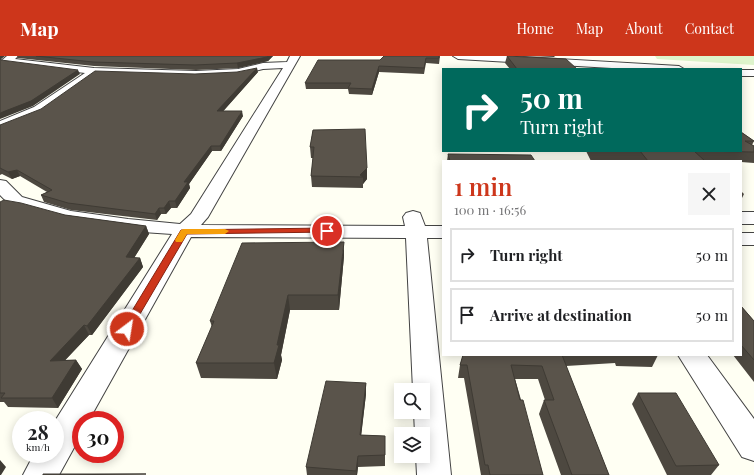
<!DOCTYPE html>
<meta charset="utf-8">
<style>
body{margin:0;font-family:"Playfair Display",serif;background:#f6f6f6;color:#202124;height:100vh;display:flex;flex-direction:column;font-size:15px;white-space:nowrap}
*{box-sizing:border-box;margin:0}
p{font-size:13px;color:#757577}
.icon{flex:none;width:22px;height:22px;fill:none;stroke:currentColor;stroke-width:2;stroke-linecap:round;stroke-linejoin:round}
.map{position:relative;flex:1;overflow:hidden}
.sheet{position:absolute;left:442px;top:104px;width:300px;height:196px;display:flex;flex-direction:column;background:#fff;border-radius:0px;box-shadow:0 2px 10px #0003}
.sheet>*{flex:none}
.banner{position:absolute;left:442px;top:12px;width:300px;height:84px;border-radius:0px;box-shadow:0 2px 10px #0003;background:#00695c;color:#fff;overflow:hidden}
.tools{position:absolute;left:394px;top:327px;display:grid;gap:8px}
.tools a{display:grid;place-items:center;width:36px;height:36px;border-radius:0px;background:#fff;box-shadow:0 2px 10px #0003;font-size:20px}
.speed{position:absolute;left:12px;top:355px;display:flex;gap:8px;font-size:20px;font-weight:700;text-align:center}
.speed>*{display:grid;place-content:center;width:52px;height:52px;border-radius:50%;background:#fff;box-shadow:0 2px 10px #0003;line-height:1}
.speed small{font-size:10px;font-weight:400}
.speed .limit{border:6px solid #d22;background:#fff;color:#111}
.pin{position:absolute;display:grid;place-items:center;width:34px;height:34px;color:#fff;margin:-17px;border:2px solid #fff;border-radius:50%;box-shadow:0 1px 4px #0007}
.me{position:absolute;width:44px;margin:-22px;rotate:31deg;stroke-linejoin:round;filter:drop-shadow(0 0 3px #0008)}
.turn{display:flex;align-items:center;gap:14px;height:84px;padding:0 12px;font-size:18px}
.turn .icon{width:52px;height:52px;stroke-width:2.5}
.turn b{display:block;font-size:28px;line-height:34px}
.round{display:grid;place-items:center;flex:none;width:42px;height:42px;border-radius:0px;background:#f6f6f6}
.headline{display:flex;align-items:center;justify-content:space-between;height:68px;padding:0 12px}
h1{font-size:24px;font-weight:600;line-height:30px;color:#cd361b}
ul{padding:0;list-style:none}
li{display:flex;align-items:center;gap:12px;height:54px;margin:0 8px 6px;padding:0 4px;border:2px solid #e0e0e0;border-radius:0px}
li div{flex:1}
li b{display:block;font-size:15px}
li em{font-style:normal}
header{display:flex;align-items:center;gap:24px;box-sizing:border-box;height:56px;padding:0 20px;background:#cd361b;color:#fff}
header strong{font-size:19px}
nav{display:flex;gap:22px;margin-inline-start:auto;font-size:14px}
.map>svg:first-child{display:block}
.pitch{fill:#def4cb}
.lines{fill:none;stroke-linecap:round;stroke-linejoin:round}
.minor-casing{stroke:#434343;stroke-width:2}
.minor{fill:#fff;fill-rule:evenodd}
.wall{fill:#4d4840}
.shaded-wall{fill:#3f3b34}
.building{fill:#5a544b;stroke:#3f3b34}
.route{fill:#cd361b;stroke:#852312}
.slow{fill:#f59e0b}
</style>
<header>
<strong>Map</strong>
<nav><a>Home</a><a>Map</a><a>About</a><a>Contact</a></nav>
</header>
<div class="map">
<svg width="754" height="419" viewBox="0 0 754 419">
<rect width="100%" height="100%" fill="#fffff3"/>
<!-- pitch -->
<path class="pitch" d="M655 0H754V9L657 3Z"/>
<g class="lines">
<defs>
<path id="minor" d="M7 0H18L15 3 94 12 196 15 238 13 263 7 287 6 290 0H300L208 161 201 169 405 170 403 161 406 157 413 155 420 157 425 170H443V182H427L451 419H417L416 400H423V378H415L414 356H423V334H413L406 182 191 181 89 364H81V379L59 419H23L34 398H55V365L172 178 128 175 69 166 10 149 0 139V124L6 125 22 141 71 155 128 163 180 168 191 158 283 12 263 13 238 19 196 21 96 18 42 57 0 74V65L34 51 85 17 3 7 1 5Z
M453 0H506L679 10 684 13H629L458 3Z
M741 14H754V20H741Z
M741 156H754V168H741Z
M741 177H754V189H741Z
M678 299H707L754 363V405L742 401Z"/>
</defs>
<!-- minor casing -->
<use href="#minor" class="minor-casing"/>
<!-- minor -->
<use href="#minor" class="minor"/>
</g>
<!-- wall -->
<path class="wall" d="M17 0H273L268 5 238 12 196 14 94 10 18 2Z
M440 0 439 8 426 7 424 18 379 16 372 39 349 38 348 33H306L305 27 380 4Z
M507 0 577 13H510L505 7Z
M529 0H555L554 1Z
M258 16 223 55 243 60 221 95H212L189 128 190 132 177 152H171L166 158H161L157 164 71 154 44 146 41 139 47 136 20 120 12 123 2 118 0 119V69L195 18Z
M313 74 367 112V123L363 128V132L312 131 311 120 313 102H311L310 91Z
M741 76 754 85 752 89 754 90V107L741 106V105H591L586 95H741Z
M448 98 535 105H447Z
M741 135 744 138 741 144Z
M0 146 65 159 146 170 149 178 134 202H140L143 211 92 279H89L65 304H76L82 313 58 352 8 351 4 346H0Z
M344 200 339 254H290L281 299 282 304 277 323 201 322 196 307 212 271 210 265Z
M741 250 754 265V326L733 299H741Z
M463 299H658L652 311 616 310 615 307 566 310 609 419H561L539 358 544 344H545L538 323H515L543 419H481L464 322H458L460 309Z
M366 327V338L361 379 385 380V410L358 411 357 419H307L306 411Z
M638 337 719 409 711 419H667L632 348Z"/>
<!-- shaded-wall -->
<path class="shaded-wall" d="M0 0H5L0 4Z
M268 0H273L268 5 238 12 237 7Z
M379 10V16L372 39V33Z
M257 12 258 16 219 60 217 55Z
M78 14 80 18 33 50 0 63V57Z
M242 55 243 60 221 95 220 90Z
M211 90 212 95 189 128 190 132 177 152 175 145 184 126Z
M367 112V123L363 128V121L360 119Z
M17 114 20 120 12 123 8 116Z
M169 145 171 152 166 158 164 152Z
M159 152 161 158 157 164 155 158Z
M146 170 149 178 129 210 126 201Z
M344 186V200L339 254 338 239Z
M140 202 143 211 92 279 87 270Z
M288 239 290 254 281 299 282 304 277 323 274 307 277 289Z
M84 269 89 279 56 314 50 305Z
M76 304 82 313 58 352 52 342Z
M366 327V338L360 390V379Z
M358 400V411L357 419H356Z
M0 404 6 411 1 419H0Z"/>
<!-- building -->
<path class="building" d="M36 0H268L267 1 237 7 195 9 93 6Z
M384 0H439V2H426L424 12 379 10 372 33 348 32 351 27H305L318 4H380Z
M507 0 566 3 577 13H517Z
M0 3 1 4 78 14 31 45 0 57Z
M257 12 217 55H242L220 90H211L184 126H188L175 145H169L164 152H159L155 158 68 147 41 139 52 134 17 114 8 116 0 112V69L41 53 95 15 195 18 237 16Z
M365 73 367 112 360 119 363 121 311 120 314 91H310L313 74Z
M741 76 754 85H745L754 90V96L694 95 705 105H648L640 95H741Z
M448 98 531 99 535 105H450Z
M4 144 21 147 65 159 146 170 126 201 140 202 87 270 84 269 50 305 76 304 52 342H1L5 337H0V146Z
M344 186 338 239H288L277 289H279L274 307H196L214 265H210L242 187Z
M741 250 754 265V304L741 289Z
M463 299H562L609 419H572L544 344H554L542 310 511 309 520 344H523L543 419H490L488 409H485L467 309H460Z
M326 325 366 327 360 379 385 380V399L358 400 356 415 306 411Z
M638 337H676L719 409 676 410Z
M43 418H146L43 419Z"/>
<!-- route -->
<path class="route" d="M327 172 330 173V176L187 178 130 275H123L121 273 181 174Z"/>
<!-- slow -->
<path class="slow" d="M184 173H225L229 175 225 178H187L182 186H176L175 184 181 174Z"/>
</svg>
<div class="tools">
<a><svg class="icon" aria-label="search" viewBox="0 0 24 24"><circle cx="10" cy="10" r="6"/><path d="M15 15l6 6"/></svg></a>
<a><svg class="icon" aria-label="layers" viewBox="0 0 24 24"><path d="M12 4l9 5-9 5-9-5zM3 14l9 5 9-5"/></svg></a>
</div>
<div class="speed"><div>28<small>km/h</small></div><div class="limit">30</div></div>
<div class="pin" style="left:327px;top:175px;background:#d93025"><svg class="icon" aria-label="arrive" viewBox="0 0 24 24"><path d="M6 21V4h12l-3 4 3 4H6"/></svg></div>
<svg class="me" style="left:127px;top:273px" viewBox="-20 -20 40 40"><circle r="17" fill="#cd361b" stroke="#fff" stroke-width="3"/><path d="M0-11L8 9 0 5-8 9z" fill="#fff"/></svg>
<div class="banner">
<div class="turn"><svg class="icon" aria-label="right" viewBox="0 0 24 24"><path d="M7 20v-9h11M14 6l5 5-5 5"/></svg><div><b>50 m</b>Turn right</div></div>
</div>
<section class="sheet">
<div class="headline"><div><h1>1 min</h1><p>100 m · 16:56</p></div><a class="round"><svg class="icon" aria-label="close" viewBox="0 0 24 24"><path d="M6 6l12 12M18 6L6 18"/></svg></a></div>
<ul>
<li><svg class="icon" aria-label="right" viewBox="0 0 24 24"><path d="M7 20v-9h11M14 6l5 5-5 5"/></svg><div><b>Turn right</b></div><em>50 m</em></li>
<li><svg class="icon" aria-label="arrive" viewBox="0 0 24 24"><path d="M6 21V4h12l-3 4 3 4H6"/></svg><div><b>Arrive at destination</b></div><em>50 m</em></li>
</ul>
</section>
</div>
